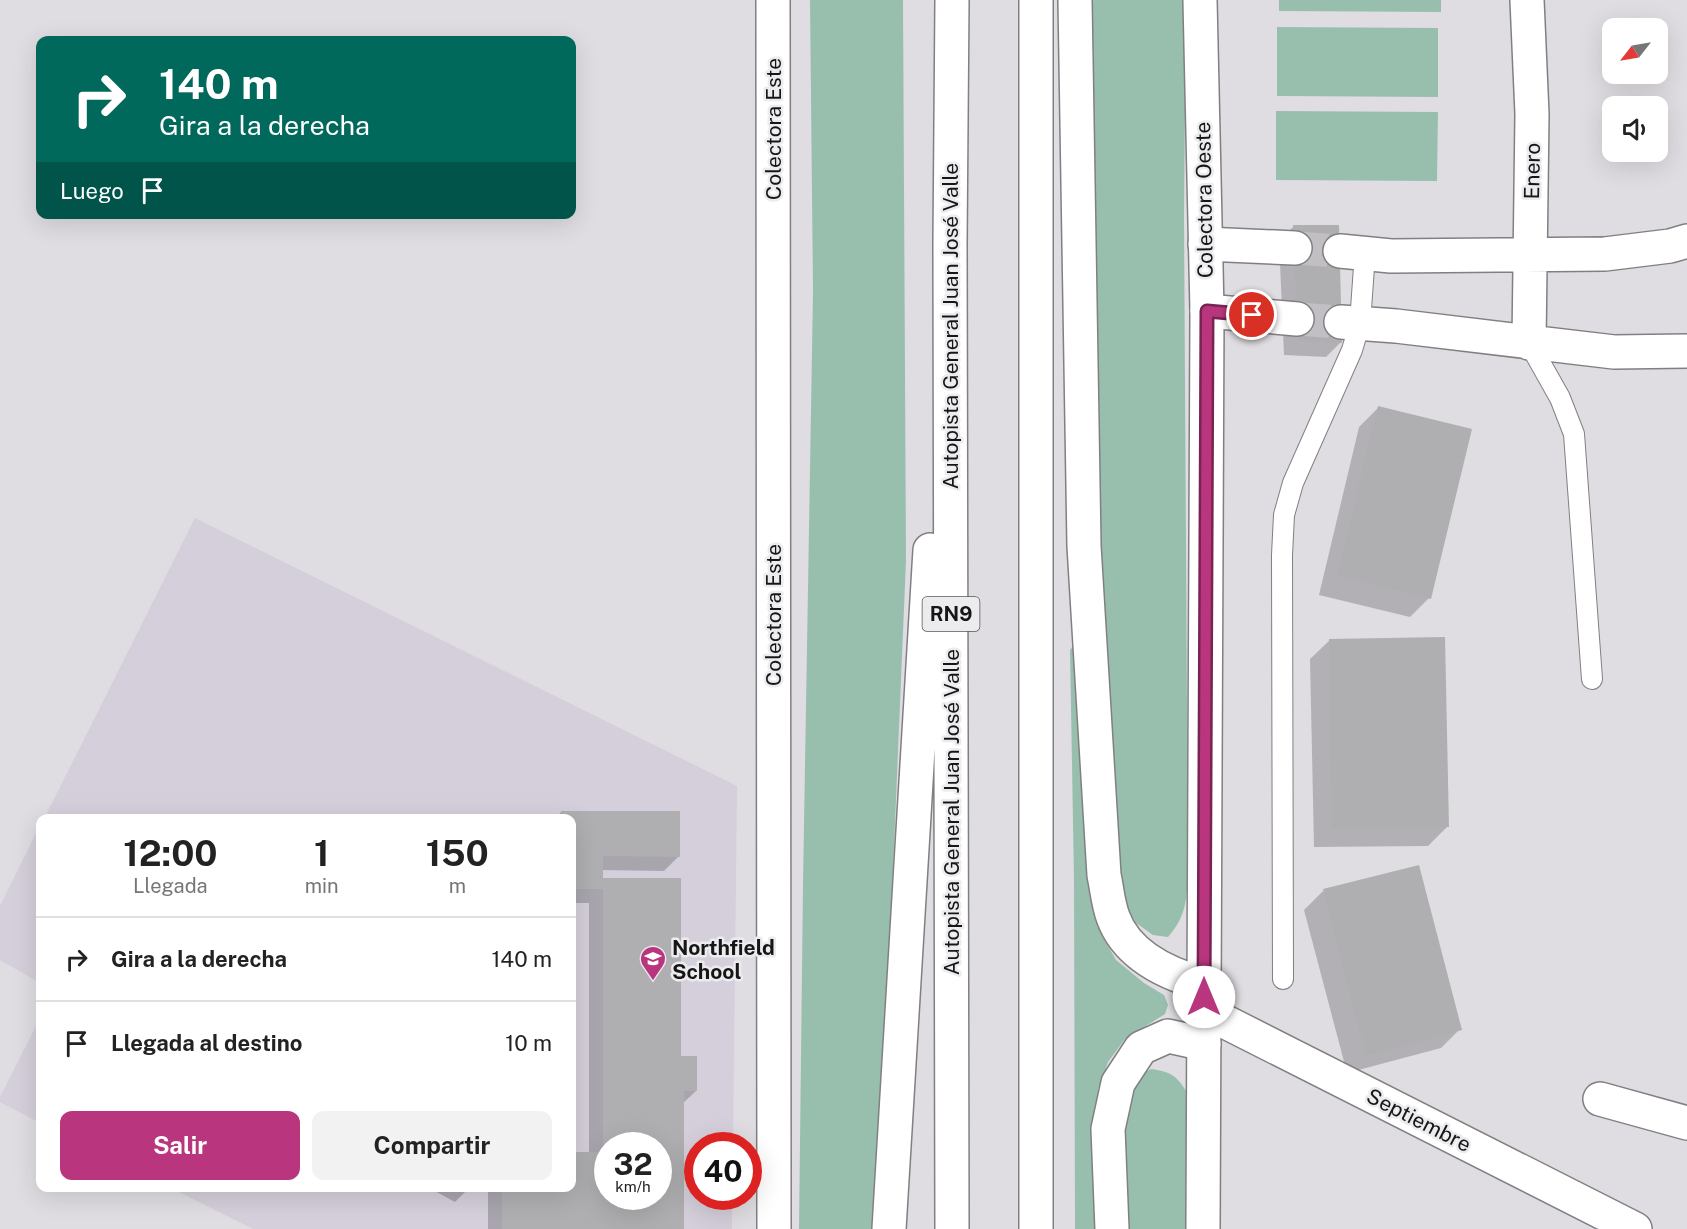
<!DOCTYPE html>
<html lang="es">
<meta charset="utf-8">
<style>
body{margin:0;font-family:"Public Sans",sans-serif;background:#f2f2f2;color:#222;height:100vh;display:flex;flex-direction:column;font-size:22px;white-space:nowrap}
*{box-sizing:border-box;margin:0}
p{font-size:20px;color:#767676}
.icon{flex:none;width:33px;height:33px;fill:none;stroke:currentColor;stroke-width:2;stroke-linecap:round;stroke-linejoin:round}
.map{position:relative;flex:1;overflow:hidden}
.drawer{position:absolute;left:36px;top:814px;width:540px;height:378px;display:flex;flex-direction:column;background:#fff;border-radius:12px;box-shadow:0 6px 24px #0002}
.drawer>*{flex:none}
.guide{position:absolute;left:36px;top:36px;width:540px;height:183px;border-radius:12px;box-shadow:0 6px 24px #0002;background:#00695c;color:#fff;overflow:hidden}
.needle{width:39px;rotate:239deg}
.controls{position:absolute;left:1602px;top:18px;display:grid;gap:12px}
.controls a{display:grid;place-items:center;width:66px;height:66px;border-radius:12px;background:#fff;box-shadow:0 6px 24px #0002;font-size:30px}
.speed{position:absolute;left:594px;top:1132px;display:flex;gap:12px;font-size:30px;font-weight:700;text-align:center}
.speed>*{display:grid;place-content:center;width:78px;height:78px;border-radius:50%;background:#fff;box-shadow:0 6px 24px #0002;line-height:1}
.speed small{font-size:15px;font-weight:400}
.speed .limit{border:9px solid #d22;background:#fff;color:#111}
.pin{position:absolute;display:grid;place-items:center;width:51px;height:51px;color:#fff;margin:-26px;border:3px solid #fff;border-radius:50%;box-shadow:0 2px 6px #0007}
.me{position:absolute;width:66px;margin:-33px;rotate:0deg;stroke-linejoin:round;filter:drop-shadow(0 0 4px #0008)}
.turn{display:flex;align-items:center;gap:21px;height:126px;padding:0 24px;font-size:27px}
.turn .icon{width:78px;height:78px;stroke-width:2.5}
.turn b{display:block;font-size:42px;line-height:51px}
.then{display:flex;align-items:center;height:57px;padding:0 24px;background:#0003;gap:12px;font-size:22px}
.eta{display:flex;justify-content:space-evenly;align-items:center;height:102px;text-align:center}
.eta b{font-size:36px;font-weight:700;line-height:42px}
.primary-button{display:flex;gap:12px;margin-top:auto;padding:12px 24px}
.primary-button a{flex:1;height:69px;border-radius:12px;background:#b9367e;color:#fff;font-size:24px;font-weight:700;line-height:69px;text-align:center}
.primary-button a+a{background:#f2f2f2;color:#222}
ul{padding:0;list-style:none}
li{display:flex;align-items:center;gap:18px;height:84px;padding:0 24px;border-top:2px solid #e0e0e0}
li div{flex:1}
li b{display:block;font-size:22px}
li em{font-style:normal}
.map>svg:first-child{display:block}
.built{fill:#d4cfda;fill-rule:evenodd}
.green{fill:#98bfad}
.shadow{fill:#0003;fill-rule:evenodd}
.building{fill:#afaeb1;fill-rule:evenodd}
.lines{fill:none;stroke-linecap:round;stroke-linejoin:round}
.street-tunnel{stroke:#c1bfc3;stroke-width:33;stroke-dasharray:33 16;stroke-linecap:butt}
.lane-casing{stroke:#817f82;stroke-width:22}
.street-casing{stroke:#817f82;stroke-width:36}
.secondary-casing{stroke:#817f82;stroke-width:36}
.highway-casing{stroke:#817f82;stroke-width:36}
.lane{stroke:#fff;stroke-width:20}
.street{stroke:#fff;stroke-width:33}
.secondary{stroke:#fff;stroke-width:33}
.highway{stroke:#fff;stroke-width:33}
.route-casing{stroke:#782352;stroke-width:15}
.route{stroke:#b9367e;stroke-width:10}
.labels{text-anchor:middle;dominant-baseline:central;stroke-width:5;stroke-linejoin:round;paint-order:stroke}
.shield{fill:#ecebee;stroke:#565658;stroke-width:1.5}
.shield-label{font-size:20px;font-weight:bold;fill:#161617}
.street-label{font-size:21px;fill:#161617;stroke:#ecebee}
.poi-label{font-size:21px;font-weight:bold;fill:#161617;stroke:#ecebee;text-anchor:start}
</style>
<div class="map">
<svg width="1687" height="1229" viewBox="0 0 1687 1229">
<rect width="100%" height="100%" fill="#dfdde1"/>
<!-- built -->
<path class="built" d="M195 518 737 786 733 1146H698V1197H732V1229H253L171 1188H572V819H44ZM608 1146H658V1197H608Z
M40 825V983L0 960V906Z
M40 1018V1123L0 1102V1097Z"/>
<!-- green -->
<path class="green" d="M810 0H903L906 561 890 943 873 1229H799L803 884 813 292Z
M1091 0H1186L1184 216 1188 876C1186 903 1186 916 1168 937L1153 935 1136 923 1122 900 1097 619Z
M1279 0H1441V12L1279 11Z
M1277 27 1438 28V97L1277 96Z
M1276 111 1438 112 1437 181 1276 180Z
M1078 639 1098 909 1104 939 1116 960 1144 983 1164 995 1168 1005 1165 1014 1125 1039 1108 1062 1098 1090 1096 1160 1098 1229H1075L1074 880 1070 650Z
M1151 1069C1173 1072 1178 1077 1189 1096L1188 1229H1121L1124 1099 1136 1078Z"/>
<!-- shadow -->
<path class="shadow" d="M1294 226 1340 343 1326 357 1284 355 1279 241Z
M1378 408 1429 598 1410 617 1319 595 1359 427Z
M1330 640 1447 827 1428 846 1314 847 1310 659Z
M561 812 679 856 664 871 601 870V880L696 1091 682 1104 683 1229H488V1188H572V1153H589V903H572V819H555ZM608 1146H658V1197H608Z
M1323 891 1460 1029 1441 1048 1347 1073 1304 910Z
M429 1188H469L455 1202Z"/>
<!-- building -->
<path class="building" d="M1293 225H1339L1342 343 1298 341Z
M1378 406 1472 429 1431 599 1337 576Z
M1445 637 1449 827 1332 829 1329 639Z
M561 811H680V857L603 856V878H681V1056H697V1091H684V1229H502V1188H572V1152H603V889H572V819H561ZM608 1146H658V1197H608Z
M1419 865 1462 1030 1366 1055 1323 889Z"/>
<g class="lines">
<!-- street-tunnel -->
<path class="street-tunnel" d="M1295 248 1340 251
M1297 319 1341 322"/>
<defs>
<path id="lane" d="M1529 343 1560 398 1574 434 1592 679
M1283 979 1282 555 1284 515 1293 483 1352 350 1360 323 1365 253"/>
<path id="street" d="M1527 0 1532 114 1529 343
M1205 244 1295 248
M1340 251 1391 256 1605 254 1670 246 1687 241
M1207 311 1297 319
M1341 322 1396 326 1614 352 1687 351
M1204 1011 1635 1229
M1600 1099 1687 1123"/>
<path id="secondary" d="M773 0 774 1229
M1200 0 1207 311 1203 1229"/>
<path id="highway" d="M952 0 950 243 952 1229
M1075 0 1084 546 1104 875C1107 889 1108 904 1113 917 1127 956 1167 974 1204 984
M889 1229 930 550
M1036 1229V0
M1112 1229 1108 1129 1118 1083 1141 1048 1168 1036 1204 1044"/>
</defs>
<!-- lane casing -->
<use href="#lane" class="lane-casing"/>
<!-- street casing -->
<use href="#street" class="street-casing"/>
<!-- secondary casing -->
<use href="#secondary" class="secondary-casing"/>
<!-- highway casing -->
<use href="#highway" class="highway-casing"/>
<!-- lane -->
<use href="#lane" class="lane"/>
<!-- street -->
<use href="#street" class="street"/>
<!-- secondary -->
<use href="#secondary" class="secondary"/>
<!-- highway -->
<use href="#highway" class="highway"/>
</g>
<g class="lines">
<defs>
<path id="route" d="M1204 997 1207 311 1252 315"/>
</defs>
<!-- route casing -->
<use href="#route" class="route-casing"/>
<!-- route -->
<use href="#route" class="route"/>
</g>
<!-- icons -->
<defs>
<symbol id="school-pin" viewBox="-11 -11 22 30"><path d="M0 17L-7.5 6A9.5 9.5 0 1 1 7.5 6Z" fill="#b9367e" stroke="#ecebee"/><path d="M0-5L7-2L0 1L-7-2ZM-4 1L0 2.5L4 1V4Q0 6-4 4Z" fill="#fff"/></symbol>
</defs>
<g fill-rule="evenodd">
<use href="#school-pin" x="638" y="944" width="30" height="40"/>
</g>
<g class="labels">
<!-- shield labels -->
<rect class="shield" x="922.5" y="597" width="57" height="34" rx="4.5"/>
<g class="shield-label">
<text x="951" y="614">RN9</text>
</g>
<!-- street labels -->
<g class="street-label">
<text transform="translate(773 129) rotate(-90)">Colectora Este</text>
<text transform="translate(1532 171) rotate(-89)">Enero</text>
<text transform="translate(1204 200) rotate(-91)">Colectora Oeste</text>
<text transform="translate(950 326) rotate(-90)">Autopista General Juan José Valle</text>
<text transform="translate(773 615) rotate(-90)">Colectora Este</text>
<text transform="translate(951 812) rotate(-90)">Autopista General Juan José Valle</text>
<text transform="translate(1419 1120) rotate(27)">Septiembre</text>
</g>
<!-- poi labels -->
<g class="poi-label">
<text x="672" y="947">Northfield<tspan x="672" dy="24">School</tspan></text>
</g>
</g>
</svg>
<div class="controls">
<a><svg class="needle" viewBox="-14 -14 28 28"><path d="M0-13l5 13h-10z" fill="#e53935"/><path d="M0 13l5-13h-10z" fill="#767676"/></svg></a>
<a><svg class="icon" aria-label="sound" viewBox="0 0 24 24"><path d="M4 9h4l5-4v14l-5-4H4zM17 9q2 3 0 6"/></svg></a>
</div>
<div class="speed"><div>32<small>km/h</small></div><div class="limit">40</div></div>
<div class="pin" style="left:1252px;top:315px;background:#d93025"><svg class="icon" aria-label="arrive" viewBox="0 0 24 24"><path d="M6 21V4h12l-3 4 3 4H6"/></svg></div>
<svg class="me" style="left:1204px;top:997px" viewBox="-20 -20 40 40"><circle r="19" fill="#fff"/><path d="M0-13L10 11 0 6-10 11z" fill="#b9367e"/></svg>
<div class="guide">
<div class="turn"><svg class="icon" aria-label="right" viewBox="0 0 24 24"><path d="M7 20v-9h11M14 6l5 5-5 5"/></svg><div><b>140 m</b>Gira a la derecha</div></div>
<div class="then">Luego<svg class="icon" aria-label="arrive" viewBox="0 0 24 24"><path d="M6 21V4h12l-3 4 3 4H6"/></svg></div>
</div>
<section class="drawer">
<div class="eta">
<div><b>12:00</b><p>Llegada</p></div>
<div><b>1</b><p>min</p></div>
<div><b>150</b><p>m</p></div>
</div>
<ul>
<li><svg class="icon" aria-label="right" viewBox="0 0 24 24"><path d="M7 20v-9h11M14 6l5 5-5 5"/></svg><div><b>Gira a la derecha</b></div><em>140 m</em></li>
<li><svg class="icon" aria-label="arrive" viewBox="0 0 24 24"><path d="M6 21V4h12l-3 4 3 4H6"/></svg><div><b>Llegada al destino</b></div><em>10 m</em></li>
</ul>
<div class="primary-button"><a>Salir</a><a>Compartir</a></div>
</section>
</div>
